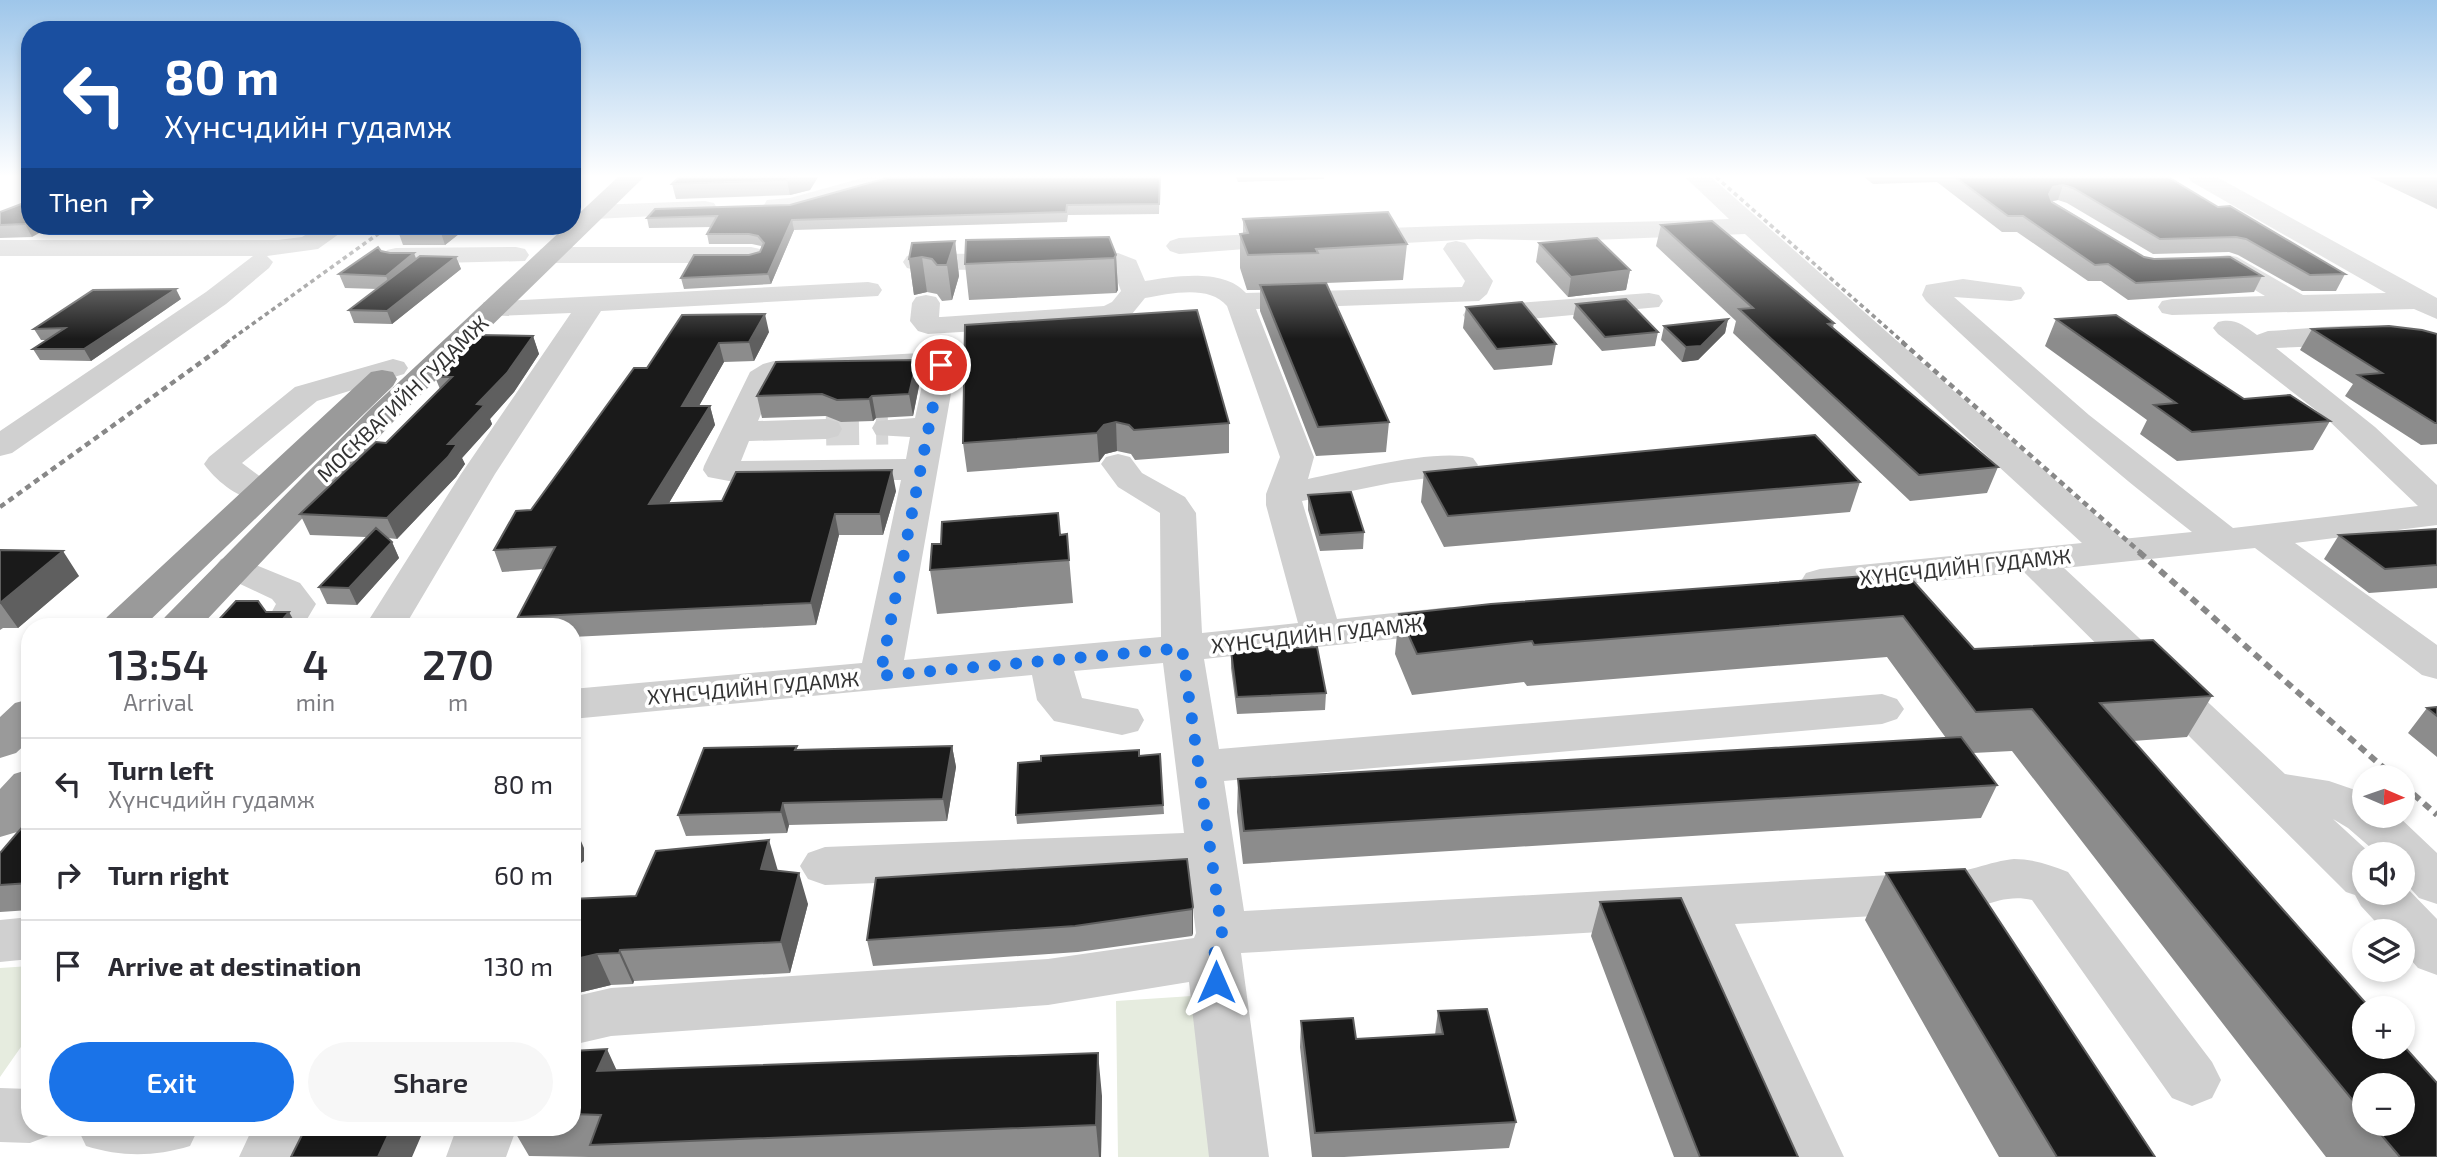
<!DOCTYPE html>
<meta charset="utf-8">
<style>
body{margin:0;font-family:"Exo 2",sans-serif;background:#f7f7f7;color:#2b2b33;height:100vh;display:flex;flex-direction:column;font-size:26px;white-space:nowrap}
*{box-sizing:border-box;margin:0}
p{font-size:23px;color:#7c7c81}
.icon{flex:none;width:38px;height:38px;fill:none;stroke:currentColor;stroke-width:2;stroke-linecap:round;stroke-linejoin:round}
.map{position:relative;flex:1;overflow:hidden}
.drawer{position:absolute;left:21px;top:618px;width:560px;height:518px;display:flex;flex-direction:column;background:#fff;border-radius:28px;box-shadow:0 4px 10px #0003}
.drawer>*{flex:none}
.banner{position:absolute;left:21px;top:21px;width:560px;height:214px;border-radius:28px;box-shadow:0 4px 10px #0003;background:#1a4fa0;color:#fff;overflow:hidden}
.needle{width:46px;rotate:92deg}
.fabs{position:absolute;left:2352px;top:765px;display:grid;gap:14px}
.fabs a{display:grid;place-items:center;width:63px;height:63px;border-radius:50%;background:#fff;box-shadow:0 4px 10px #0003;font-size:35px}
.pin{position:absolute;display:grid;place-items:center;width:60px;height:60px;color:#fff;margin:-30px;border:4px solid #fff;border-radius:50%;box-shadow:0 2px 7px #0007}
.me{position:absolute;width:77px;margin:-38px;rotate:0deg;stroke-linejoin:round;filter:drop-shadow(0 0 5px #0008)}
.turn{display:flex;align-items:center;gap:24px;height:147px;padding:0 28px;font-size:32px}
.turn .icon{width:91px;height:91px;stroke-width:2.5}
.turn b{display:block;font-size:49px;line-height:60px}
.then{display:flex;align-items:center;height:66px;padding:0 28px;background:#0003;gap:14px;font-size:26px}
.eta{display:flex;justify-content:space-evenly;align-items:center;height:119px;text-align:center}
.eta b{font-size:42px;font-weight:600;line-height:49px}
.cta{display:flex;gap:14px;margin-top:auto;padding:14px 28px}
.cta a{flex:1;height:80px;border-radius:42px;background:#1a73e8;color:#fff;font-size:28px;font-weight:600;line-height:80px;text-align:center}
.cta a+a{background:#f7f7f7;color:#2b2b33}
ul{padding:0;list-style:none}
li{display:flex;align-items:center;gap:21px;height:91px;padding:0 28px;border-top:2px solid #e1e1e2}
li div{flex:1}
li b{display:block;font-size:26px}
li em{font-style:normal}
.map>svg:first-child{display:block}
.green{fill:#e6ecdf}
.lines{fill:none;stroke-linecap:round;stroke-linejoin:round}
.minor-tunnel{stroke:#d6d6d6;stroke-width:33;stroke-dasharray:33 17;stroke-linecap:butt}
.minor{fill:#d0d0d0;fill-rule:evenodd}
.highway{fill:#9a9a9a;fill-rule:evenodd}
.rail-far2{stroke:#888;stroke-width:3.5;stroke-dasharray:4.5 3.5;stroke-linecap:butt}
.rail-far1{stroke:#888;stroke-width:4.5;stroke-dasharray:6 4.5;stroke-linecap:butt}
.rail{stroke:#888;stroke-width:6;stroke-dasharray:8 6;stroke-linecap:butt}
.wall{fill:#8c8c8c;fill-rule:evenodd}
.shaded-wall{fill:#5f5f5f}
.building{fill:#1a1a1a;stroke:#5f5f5f;stroke-width:2}
.route{stroke:#1a73e8;stroke-width:12;stroke-dasharray:0 21.6}
.labels{text-anchor:middle;dominant-baseline:central;stroke-width:7;stroke-linejoin:round;paint-order:stroke}
.street-label{font-size:21px;fill:#333;stroke:#fff}
</style>
<div class="map">
<svg width="2437" height="1157" viewBox="0 0 2437 1157">
<rect width="100%" height="100%" fill="#fff"/>
<!-- green -->
<path class="green" d="M30 966V1034L0 1077V968Z
M1207 995 1219 1157H1118L1116 1001Z"/>
<g class="lines">
<!-- minor-tunnel -->
<path class="minor-tunnel" d="M826 429 888 428"/>
<!-- minor -->
<path class="minor" d="M866 177H905L901 182 791 212 767 210 764 205 767 200 790 198Z
M1685 177H1711L2122 539 2192 532C2099 460 2011 382 1926 301L1922 295 1926 285 1963 279 2021 287 2025 293 2021 299 2011 301 1954 297 2089 415 2233 528 2418 506 2326 418 2218 334 2213 328 2218 322C2235 318 2243 325 2257 335L2268 331C2323 328 2384 317 2437 338V358L2410 348 2377 344 2276 348 2375 427 2437 485V525L2295 543 2437 645V679L2422 675 2255 548 2064 568 2285 774 2329 781 2364 793V816H2398L2437 853V904L2419 898 2403 880V854H2378L2348 828 2333 819 2371 854H2364V892H2403V884L2437 919V975L2418 968 2403 951V931H2384L2361 906 2355 895 2346 892 2024 572 1820 593 1806 589 1801 581 1806 573 1820 569 2082 543 1745 234 1568 241 1477 239 1351 246 1342 243 1338 238 1342 233 1351 230C1477 223 1603 224 1729 219Z
M2188 177H2217L2437 298V319L2414 309 2172 315 2162 313 2158 307 2162 301 2172 299 2265 296 2223 271 2205 270 2201 264 2205 258 2228 255 2237 257 2303 295 2386 293 2192 182Z
M705 201 714 203 717 208 714 213 595 219 586 217 583 212 586 207 595 205Z
M320 226H350L318 249 267 256 273 262 269 268 226 304 12 453 0 456V431L206 292 253 256H0V240H278L302 237Z
M1291 232 1300 235 1304 240 1300 245 1179 254 1170 251 1166 246 1170 241 1179 238Z
M1456 241 1465 243 1493 281 1487 294 1479 301 1256 309 1314 457 1308 479C1349 471 1436 448 1473 458L1478 465 1473 472 1391 483 1302 501 1337 619 1450 607 1464 611 1470 620 1464 629 1450 633 1204 659 1219 749 1882 694 1897 699 1904 709 1897 719 1882 724 1224 781 1244 911 1927 873C1950 880 1988 861 2014 859 2033 859 2050 865 2068 872L2212 1062 2221 1080 2212 1098 2192 1106 2172 1098 2032 900C2000 892 1976 913 1949 913 1940 913 1937 910 1927 913L1735 924 1844 1157H1784L1685 927 1241 953 1269 1157H1209L1189 982 1048 1005 611 1036 572 1045V997L611 988 1048 959 1194 938 1196 933 1188 871 825 885 808 879 800 866 808 853 825 847 1184 833 1163 663 1074 671 1082 698 1138 709 1144 720 1138 731 1122 735 1054 721 1037 700 1032 675 572 719V689L862 663 901 480 729 481 708 477 703 470 704 466 750 372 763 364 774 361 939 352 950 355 956 365 904 660 1161 637 1160 513 1118 487 1101 464 1106 457 1118 454 1130 457 1142 473 1185 497 1196 513 1202 633 1298 623 1266 505V494L1280 457 1227 306C1209 284 1169 294 1145 298L1132 314 1110 323 928 334 918 331 910 321 912 303 916 297 926 295 936 297 940 303 939 317H941L1104 306 1112 302 1121 291 1113 269 916 270 907 268 903 262 907 256 916 254 1118 253 1136 260 1145 281C1175 276 1224 268 1246 293L1462 287 1465 281 1443 249 1447 243ZM925 371 915 418 876 421 872 428 876 435 910 437 906 459 741 461 749 441 826 439 838 436 842 429 838 422 826 419 758 421 774 384 782 379Z
M516 247 525 249 529 255 525 261 396 264 387 262 383 256 387 250 396 248Z
M550 247H751L760 249 764 255 760 261 751 263H550L541 261 537 255 541 249Z
M868 282 878 284 882 290 878 296 601 311 495 474 405 626H365L461 474 571 313 494 316 484 314 480 308 484 302Z
M1649 293 1659 295 1663 301 1659 307 1477 324 1467 321 1463 315 1467 309 1477 306Z
M393 359 404 362 408 368 404 374 317 401 242 463 273 486 279 493 273 500C249 507 218 484 204 464L209 457 295 387Z
M234 556 300 583 316 604 303 626H275L269 617 276 604 272 599 221 575 215 567 221 559Z
M30 917V959L0 962V920Z
M0 1088 30 1089V1127H54L51 1135 30 1143 0 1142Z
M77 1127H199L190 1146C154 1157 121 1157 86 1146Z
M253 1127H314L300 1157H239Z
M457 1127H517L506 1157H446Z"/>
<!-- highway -->
<path class="highway" d="M618 177H644L393 422 201 626H159L165 617 371 408 566 226H572V220Z
M382 370 393 372 397 379 393 386 144 626H101L107 617 371 372Z
M30 699V740L16 753 0 758V717L15 703Z
M30 769V817L17 832 0 837V789L14 774Z"/>
<!-- rail-far2 -->
<path class="rail-far2" d="M1716 177 1904 343
M226 343 389 226"/>
<!-- rail-far1 -->
<path class="rail-far1" d="M1902 342 2141 553
M0 507 229 342"/>
<!-- rail -->
<path class="rail" d="M2139 552 2394 777
M2403 785 2437 815"/>
</g>
<!-- wall -->
<path class="wall" d="M679 177H818L810 190 790 195 676 199 672 184Z
M949 177H1160L1159 214 1068 215 1067 222 794 230 771 284 684 289 681 278 760 252 762 248 761 246 752 244H709L707 234 711 227 649 228 647 218 790 205Z
M1236 177H1324V179L1238 182Z
M1864 177H2168L2218 207 2345 274 2336 291H2302L2238 255 2229 252 2153 254 2067 203 2058 200 2052 201 2144 257 2262 276 2254 292 2128 300 2101 281H2088L2017 232H2002L1937 182 1873 184Z
M2370 177H2437V209Z
M24 203 32 237 0 238V212Z
M1243 219 1407 244 1403 280 1326 283 1389 422 1386 452 1316 456 1260 311V290H1247L1240 268V234L1243 233Z
M1661 225 1834 323 1833 328 1998 467 1987 493 1910 501 1733 333 1736 321 1656 246Z
M469 226 445 245H403L398 231Z
M955 241 959 276 952 300 942 301 937 294 927 292 914 295 909 259Z
M1539 243 1630 270 1626 290 1568 297 1536 262Z
M381 251 417 259 456 257 461 269 392 324 354 323 349 310 377 289 345 288 339 274Z
M1116 255 1118 290 1116 293 969 300 965 264Z
M181 299 91 361 40 360 33 349 47 340H41L34 329Z
M1576 304 1658 332 1655 346 1602 351 1573 318Z
M1466 307 1556 344 1552 365 1494 370 1463 328Z
M682 315 769 332 754 361 724 362 699 406H710L715 425 669 503 896 491 883 535H839L816 625 572 637V626H521L518 617 543 569 502 572 494 550 531 510 647 368Z
M1728 319 1725 333 1698 360 1682 362 1661 340 1664 326Z
M2056 319 2244 399 2330 421 2313 450 2177 461 2140 434 2147 420 2045 346Z
M965 325 1229 423V453L1135 460 1131 454 1117 451 1105 454 1099 462 967 472 963 443Z
M2312 329 2437 334V444L2421 445 2345 396 2353 384 2300 350Z
M533 336 539 354 514 392 490 419 492 424 490 427 462 458 465 464 456 477 397 539 387 538 392 542 399 558 357 605 327 604 319 587 366 537 310 535 300 514 386 443 440 389 435 377Z
M920 381 913 416 876 418 873 421 841 422 826 416 762 418 757 396Z
M1424 472 1860 482 1850 512 1444 547 1421 502Z
M1308 495 1364 532 1363 549 1320 551 1308 510Z
M2437 529V588L2369 593 2324 559 2339 535Z
M1067 534 1073 603 937 614 930 570 1060 535Z
M0 550 79 576 18 628H3L0 630Z
M1906 573 1974 649 2212 696 2187 737 2133 741 2437 1157H2326L2012 751 1973 753 1997 785 1981 818 1243 864 1237 812 1238 779 1946 738 1887 657 1527 686 1524 682 1412 695 1395 654 1399 614ZM2364 1085 2403 1124H2364Z
M1231 651 1326 693 1325 710 1237 714 1231 668Z
M2437 707V757L2408 733 2427 708Z
M952 746 956 767 947 821 789 825 787 833 686 836 678 815 798 750Z
M1160 754 1164 814 1017 824 1016 815 1041 761Z
M30 818V910L0 912V853Z
M778 871 808 904 790 973 634 981 633 984 611 985 578 993H572V899L636 896Z
M1886 873 2155 1157H1999L1865 920Z
M1600 902 1798 1157H1674L1591 936Z
M1193 907V933L1192 936 1078 952 873 966 867 940Z
M1438 1011 1516 1122 1509 1148 1344 1157H1312L1300 1047 1301 1021 1356 1039 1435 1035Z
M572 1051 617 1071 1102 1096 1101 1157H589L529 1156 512 1127H572Z"/>
<!-- shaded-wall -->
<path class="shaded-wall" d="M797 177H818L810 190 790 195 787 180Z
M2063 185 2058 200 2047 202 2049 194 2053 187Z
M792 220 794 230 771 284 768 274Z
M30 222V226H52L32 237 25 224Z
M450 226H469L445 245 441 233Z
M955 241 959 276 952 300 947 265Z
M414 253 419 266 391 289 386 276Z
M1116 255 1118 290 1116 293 1114 258Z
M456 257 461 269 392 324 387 311Z
M922 257 927 292 914 295 909 259Z
M1630 270 1626 290 1568 297 1571 277Z
M176 289 181 299 91 361 84 349Z
M765 314 769 332 754 361 749 342Z
M1728 319 1725 333 1698 360 1682 362 1686 347Z
M533 336 539 354 514 392 490 419 492 424 490 427 462 458 465 464 456 477 397 539 387 518 448 444 477 404Z
M719 343 724 362 688 425 682 406Z
M917 360 920 381 913 416 909 394Z
M872 396 876 418 873 421 869 399Z
M710 406 715 425 656 525 649 504Z
M1116 422 1117 451 1105 454 1099 462 1097 433 1104 425Z
M892 470 896 491 883 535 880 514Z
M835 514 839 535 816 625 811 603Z
M392 542 399 558 357 605 349 588Z
M63 551 79 576 18 628 0 603Z
M289 612 297 626H277Z
M952 746 956 767 947 821 943 799Z
M783 803 789 825 787 833 781 812Z
M572 820 584 848V861L572 870Z
M769 840 778 871 761 869Z
M799 873 808 904 790 973 781 942Z
M1193 907V933L1192 936V909Z
M620 950 634 981 633 984 619 953Z
M597 954 611 985 578 993 572 980V960Z
M607 1049 627 1093 597 1071Z
M1098 1053 1102 1096 1101 1157H1099L1096 1125Z
M392 1127H425L412 1157H378Z"/>
<!-- building -->
<path class="building" d="M679 177H797L787 180 672 184Z
M949 177H1160L1159 204 1067 205 1066 212 792 220 768 274 681 278 694 255H749L760 252 764 243 758 236 749 234H707L717 216 647 218 655 209 790 205 887 178Z
M1955 177H2168L2218 207 2230 206 2345 274 2310 275 2246 239 2236 237 2160 239 2073 188 2063 185 2053 187 2049 194 2052 202 2144 257 2154 259 2230 257 2262 276 2136 283 2108 264 2095 265 2023 216H2008Z
M30 195V222L25 224 0 225V212L24 203 26 197Z
M1388 212 1407 244 1316 249 1318 253 1248 255 1240 234 1248 233 1243 219Z
M1712 221 1834 323 1828 324 1998 467 1919 475 1739 309 1753 308 1661 225Z
M405 226H450L441 233H399L401 231H398Z
M1109 237 1116 255 1114 258 965 264 966 240Z
M1597 238 1630 270 1571 277 1539 243Z
M955 241 947 265H937L932 259 922 257 909 259 912 243Z
M378 247 381 251 390 253H414L386 276 339 274Z
M420 256 456 257 387 311 349 310Z
M1326 283 1389 422 1318 427 1260 285Z
M176 289 84 349H33L65 328 34 329 93 290Z
M1626 299 1658 332 1605 337 1576 304Z
M1522 302 1556 344 1497 349 1466 307Z
M1197 310 1229 423 1134 430 1129 425 1116 422 1104 425 1097 433 963 443 965 325Z
M765 314 749 342 719 343 682 406H710L649 504 722 501 736 472 892 470 880 514H835L811 603 518 617 555 547 494 550 516 511 531 510 634 368H647L682 315Z
M2116 315 2244 399 2290 395 2330 421 2192 432 2154 405 2176 403 2056 319Z
M1728 319 1701 346 1686 347 1664 326Z
M2389 326 2422 330 2437 334V423H2435L2358 375 2382 373 2312 329Z
M476 335 533 336 507 373 477 404 484 405 482 408 448 444H457L448 457 387 518 300 514 376 442 386 443 452 377H435Z
M917 360 909 394 872 396 869 399 837 400 822 394 757 396 776 362Z
M1815 435 1860 482 1448 516 1424 472Z
M1351 492 1364 532 1320 535 1308 495Z
M1058 513 1060 535 1067 534 1069 560 930 570 932 544H941L942 522Z
M376 528 392 542 349 588 319 587Z
M2437 529V565L2385 569 2339 535Z
M0 550 63 551 0 603Z
M1906 573 1974 649 2153 640 2212 696 2100 703 2370 1008H2364V1046H2403V1045L2437 1083V1157H2400L2372 1124H2403V1085H2364V1114L2032 709 1976 712 1903 616 1534 645 1532 641 1417 654 1399 614 1491 604Z
M236 601H258L266 612H289L277 626H213Z
M1317 647 1326 693 1237 697 1231 651Z
M2437 707V716L2427 708Z
M1961 737 1997 785 1244 831 1238 779Z
M797 746 795 750 952 746 943 799 783 803 781 812 678 815 704 748Z
M1139 750V756L1160 754 1163 805 1016 815 1018 763 1041 761V756Z
M30 818V883L0 885V853Z
M769 840 761 869 799 873 781 942 620 950 619 953 597 954 572 960V899L636 896 656 851Z
M1187 859 1193 907 1192 909 1075 926 867 940 876 878Z
M1965 869 2155 1157H2057L1886 873Z
M1681 898 1798 1157H1700L1600 902Z
M1487 1009 1516 1122 1315 1133 1301 1021 1353 1018 1356 1039 1443 1034 1438 1011Z
M607 1049 597 1071 1098 1053 1096 1125 590 1145 601 1115 572 1114V1051Z
M306 1127H392L378 1157H291Z"/>
<!-- sky -->
<linearGradient id="sky" x2="0" y2="1"><stop stop-color="#9ec6ea"/><stop offset="0.52" stop-color="#fff"/><stop offset="1" stop-color="#fff" stop-opacity="0"/></linearGradient>
<rect width="2437" height="339" fill="url(#sky)"/>
<g class="lines">
<!-- route -->
<path class="route" d="M941 365 880 676 1182 648 1222 933 1213 957 1216 982"/>
</g>
<g class="labels">
<!-- street labels -->
<g class="street-label">
<text transform="translate(402 398) rotate(-44)">МОСКВАГИЙН ГУДАМЖ</text>
<text transform="translate(1965 566) rotate(-6)">ХҮНСЧДИЙН ГУДАМЖ</text>
<text transform="translate(1317 634) rotate(-6)">ХҮНСЧДИЙН ГУДАМЖ</text>
<text transform="translate(753 687) rotate(-5)">ХҮНСЧДИЙН ГУДАМЖ</text>
</g>
</g>
</svg>
<div class="fabs">
<a><svg class="needle" viewBox="-14 -14 28 28"><path d="M0-13l5 13h-10z" fill="#e53935"/><path d="M0 13l5-13h-10z" fill="#7c7c81"/></svg></a>
<a><svg class="icon" aria-label="sound" viewBox="0 0 24 24"><path d="M4 9h4l5-4v14l-5-4H4zM17 9q2 3 0 6"/></svg></a>
<a><svg class="icon" aria-label="layers" viewBox="0 0 24 24"><path d="M12 4l9 5-9 5-9-5zM3 14l9 5 9-5"/></svg></a>
<a>+</a>
<a>−</a>
</div>
<div class="pin" style="left:941px;top:365px;background:#d93025"><svg class="icon" aria-label="arrive" viewBox="0 0 24 24"><path d="M6 21V4h12l-3 4 3 4H6"/></svg></div>
<svg class="me" style="left:1216px;top:982px" viewBox="-20 -20 40 40"><path d="M0-17L14 15 0 8-14 15z" fill="#1a73e8" stroke="#fff" stroke-width="4"/></svg>
<div class="banner">
<div class="turn"><svg class="icon" aria-label="left" viewBox="0 0 24 24"><path d="M17 20v-9H6M10 6l-5 5 5 5"/></svg><div><b>80 m</b>Хүнсчдийн гудамж</div></div>
<div class="then">Then<svg class="icon" aria-label="right" viewBox="0 0 24 24"><path d="M7 20v-9h11M14 6l5 5-5 5"/></svg></div>
</div>
<section class="drawer">
<div class="eta">
<div><b>13:54</b><p>Arrival</p></div>
<div><b>4</b><p>min</p></div>
<div><b>270</b><p>m</p></div>
</div>
<ul>
<li><svg class="icon" aria-label="left" viewBox="0 0 24 24"><path d="M17 20v-9H6M10 6l-5 5 5 5"/></svg><div><b>Turn left</b><p>Хүнсчдийн гудамж</p></div><em>80 m</em></li>
<li><svg class="icon" aria-label="right" viewBox="0 0 24 24"><path d="M7 20v-9h11M14 6l5 5-5 5"/></svg><div><b>Turn right</b></div><em>60 m</em></li>
<li><svg class="icon" aria-label="arrive" viewBox="0 0 24 24"><path d="M6 21V4h12l-3 4 3 4H6"/></svg><div><b>Arrive at destination</b></div><em>130 m</em></li>
</ul>
<div class="cta"><a>Exit</a><a>Share</a></div>
</section>
</div>
